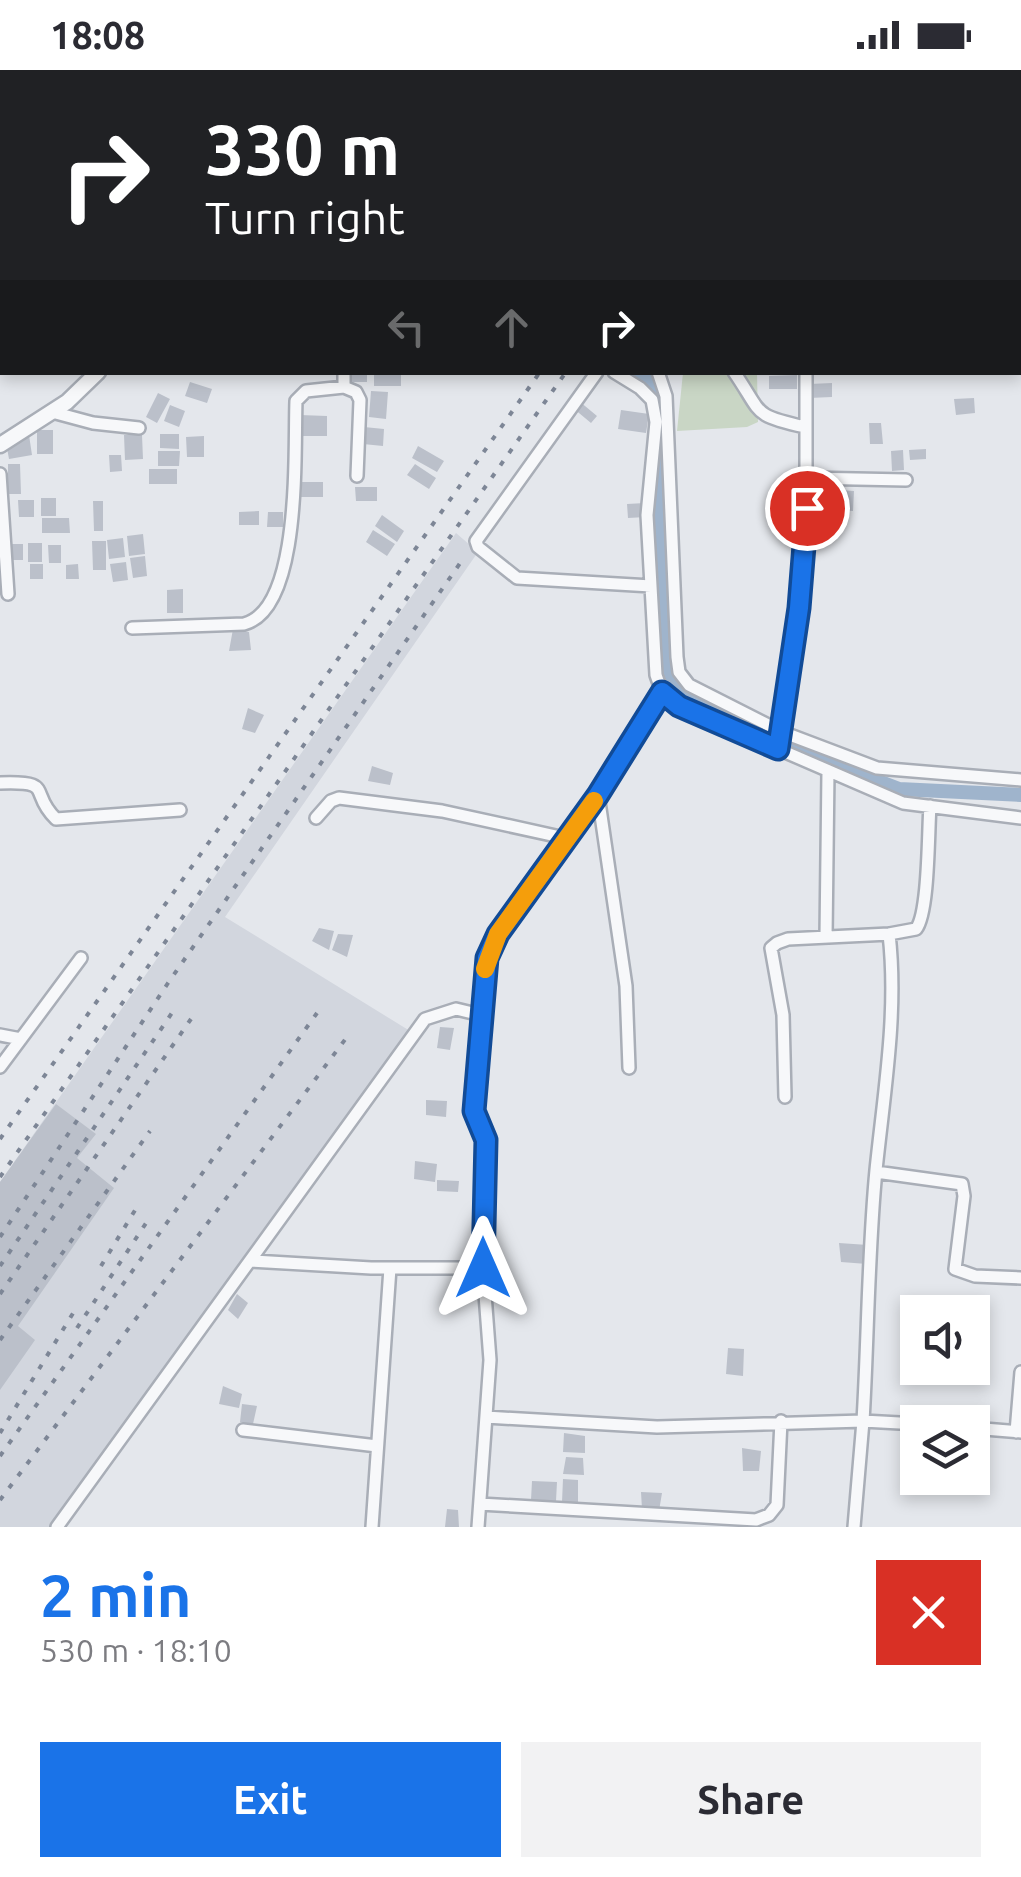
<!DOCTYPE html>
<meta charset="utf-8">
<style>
body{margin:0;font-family:Ubuntu,sans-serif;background:#f2f2f3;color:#2b2b33;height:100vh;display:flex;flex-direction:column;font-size:38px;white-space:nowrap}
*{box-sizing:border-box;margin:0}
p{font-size:32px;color:#7c7c81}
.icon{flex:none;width:55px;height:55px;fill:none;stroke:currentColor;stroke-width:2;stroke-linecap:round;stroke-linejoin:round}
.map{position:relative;height:1457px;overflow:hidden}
.sheet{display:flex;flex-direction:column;background:#fff;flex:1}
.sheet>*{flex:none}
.banner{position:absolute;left:0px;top:0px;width:1022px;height:305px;box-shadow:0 5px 15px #0003;background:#202124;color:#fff;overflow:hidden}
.controls{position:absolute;left:900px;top:1225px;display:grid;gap:20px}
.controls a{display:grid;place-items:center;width:90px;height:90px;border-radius:0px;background:#fff;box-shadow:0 5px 15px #0003;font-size:50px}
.pin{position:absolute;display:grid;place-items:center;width:85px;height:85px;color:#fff;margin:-42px;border:5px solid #fff;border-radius:50%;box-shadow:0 2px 10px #0007}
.me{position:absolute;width:110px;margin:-55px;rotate:0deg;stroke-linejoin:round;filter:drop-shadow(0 0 8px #0008)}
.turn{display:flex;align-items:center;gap:35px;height:210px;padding:0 40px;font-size:45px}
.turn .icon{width:130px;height:130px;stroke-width:2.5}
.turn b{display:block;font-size:70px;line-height:85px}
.lanes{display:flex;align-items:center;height:95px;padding:0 40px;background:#0003;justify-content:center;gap:50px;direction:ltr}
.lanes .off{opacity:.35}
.round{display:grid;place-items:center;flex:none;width:105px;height:105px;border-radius:0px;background:#f2f2f3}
.headline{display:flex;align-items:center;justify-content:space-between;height:170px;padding:0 40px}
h1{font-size:60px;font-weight:600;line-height:75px;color:#1a73e8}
.action{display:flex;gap:20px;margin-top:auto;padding:20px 40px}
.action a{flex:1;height:115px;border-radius:0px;background:#1a73e8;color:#fff;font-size:40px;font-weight:600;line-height:115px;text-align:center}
.action a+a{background:#f2f2f3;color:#2b2b33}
.status{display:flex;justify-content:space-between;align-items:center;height:70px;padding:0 50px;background:#fff;direction:ltr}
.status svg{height:28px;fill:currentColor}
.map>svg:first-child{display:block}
.built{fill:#d2d6de}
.green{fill:#c9d6c5}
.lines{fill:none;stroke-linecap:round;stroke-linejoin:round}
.canal{stroke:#9fb4cc;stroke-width:14}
.building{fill:#bbc0ca}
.minor-casing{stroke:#a9aeb7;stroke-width:16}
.tertiary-casing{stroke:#a9aeb7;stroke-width:19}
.minor{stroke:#f7f8fa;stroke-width:11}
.tertiary{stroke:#f7f8fa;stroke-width:14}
.rail{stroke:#7d8696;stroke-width:4;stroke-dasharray:5 10;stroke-linecap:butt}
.route-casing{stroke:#114b97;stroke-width:25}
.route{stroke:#1a73e8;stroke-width:18}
.slow{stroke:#f59e0b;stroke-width:18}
</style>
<div class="status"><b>18:08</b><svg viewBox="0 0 49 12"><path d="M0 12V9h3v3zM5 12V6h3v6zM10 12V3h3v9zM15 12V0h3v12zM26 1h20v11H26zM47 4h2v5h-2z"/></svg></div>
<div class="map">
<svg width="1021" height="1457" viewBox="0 0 1021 1457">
<rect width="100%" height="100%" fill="#e4e7ec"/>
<!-- built -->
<path class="built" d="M456 463 478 482 225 847 410 961 52 1457H0V1112Z"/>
<!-- green -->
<path class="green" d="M683 303H757L758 352 747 357 677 361Z"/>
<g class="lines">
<!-- canal -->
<path class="canal" d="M640 302 656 320 661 334 660 453 669 595 671 612 678 625 779 673 899 719 1021 725"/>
</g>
<!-- building -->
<path class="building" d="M349 302H367V312H348Z
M374 302H401V316H374Z
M797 305V319H769V306Z
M190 312 212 319 207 333 185 326Z
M832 313V327L809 328V314Z
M371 321 388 322 386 349 369 347Z
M158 323 170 329 157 353 146 347Z
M974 328 975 343 956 345 954 329Z
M579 331 597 346 591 353 573 338Z
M170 335 185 341 179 357 164 351Z
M621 340 649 344 646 363 618 359Z
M300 345 327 346V366H300Z
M869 353H881L883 374H870Z
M364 357 384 359 383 376 363 374Z
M37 360H53V384H37Z
M160 364H179V379L160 378Z
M29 365 32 385 9 389 7 378Z
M124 365H142L143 389 125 390Z
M204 366V387H187L186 367Z
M418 376 444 391 437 402 412 388Z
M926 379V389L910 390 909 380Z
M903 380 904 400 892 401 891 381Z
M158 381H180L179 396H158Z
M109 385H121L122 401 110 402Z
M8 394H20L21 424H8Z
M415 394 436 408 429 419 407 405Z
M149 399H177V414H149Z
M302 412H323V427H301Z
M355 417H377V431H356Z
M839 420 854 421 853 441 838 440Z
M816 423 830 424 829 448 815 447Z
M41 428H56V446H41Z
M18 430H34V447H19Z
M93 431H103V461H94Z
M645 433 646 447 628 448 627 434Z
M259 441V455H239V442Z
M268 442H283V457H267Z
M382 445 404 461 397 472 375 456Z
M42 448H69L70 463H42Z
M373 460 395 474 387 486 366 472Z
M143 464 145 484 129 486 127 466Z
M123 468 125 487 109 489 107 470Z
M92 471H106V500H93Z
M28 473H42V492H28Z
M8 474H23V490H8Z
M48 475H61V493H49Z
M145 486 147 506 133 508 130 488Z
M126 492 128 510 113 512 110 494Z
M30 494H43V509H30Z
M78 494 79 509H66V495Z
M183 519V543H167V520Z
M233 559 249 562 251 580 229 581Z
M248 638 264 645 255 663 242 659Z
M372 696 393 703 390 715 368 711Z
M319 858 334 861 329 880 312 871Z
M338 864 353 865 347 887 332 880Z
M440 957 454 958 450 980 437 978Z
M426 1030 447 1031 446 1047 426 1045Z
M56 1034 96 1064 77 1088 114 1118 18 1256 35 1270 0 1320V1112Z
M415 1091 437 1094 435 1112 414 1109Z
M437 1110 459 1111 458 1122 437 1121Z
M839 1173 868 1175 867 1194 841 1192Z
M237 1224 248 1233 238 1249 228 1240Z
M728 1278 744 1279 743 1306 726 1304Z
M223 1316 242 1324 239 1338 219 1334Z
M242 1334 257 1336 253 1354 240 1352Z
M564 1363 585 1366V1383L563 1382Z
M742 1378 761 1381 759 1401H743Z
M566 1387 583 1388 584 1405 563 1404Z
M563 1409 578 1410V1433L562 1432Z
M532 1411 557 1412 556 1431 531 1430Z
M641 1422 662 1423 659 1441 642 1439Z
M447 1439 458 1440 459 1457H445Z"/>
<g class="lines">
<defs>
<path id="minor" d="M0 0 2 8
M159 0 179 2
M328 0 329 2
M372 0 373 2
M566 0V2
M878 0 882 2
M1020 25H1021
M0 77H2
M1020 201H1021
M597 302 476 471 478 477 517 508 651 516
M614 302 640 318 652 330 656 352 647 445 656 605 662 622 679 636 903 733 1021 748
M658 302 666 326 677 587 679 602 689 615 782 662 877 698 1021 710
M734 302C763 344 751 345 805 357
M344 317 356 322 360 330 357 406
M52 342 93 353 139 358
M0 404 8 524
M807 408 906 410
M132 558 244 554C302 539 294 381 296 331L306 321 344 317V302
M778 679 806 470V302
M0 713C56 711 28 722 56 749L180 740
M598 725 626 916 629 998
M316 748 331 731 339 728 442 741 565 768
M889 864C898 942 884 1022 876 1100 868 1183 868 1267 863 1351L918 1354
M826 867 828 701
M0 965 21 969
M0 997 81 888
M785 1027 783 945 771 878 777 873 788 869 889 864 916 859C929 843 928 761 930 736
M876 1102 962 1114 964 1126 955 1199 975 1206 1021 1208
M252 1191 371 1198H483
M486 1347 657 1357 863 1351 854 1457
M972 1358 1021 1362
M243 1360 377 1376
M1016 1362 1021 1302
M480 1434 756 1450 769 1445 777 1435 781 1351
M57 1457 425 949 456 939 481 945
M372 1457 390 1198
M478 1457 490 1290 483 1198 486 1070 473 1041 485 902 498 864 598 725 662 622"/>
<path id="tertiary" d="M435 2 443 0
M0 375 67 332 98 302"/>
</defs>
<!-- minor casing -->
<use href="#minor" class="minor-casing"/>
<!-- tertiary casing -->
<use href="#tertiary" class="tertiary-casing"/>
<!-- minor -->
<use href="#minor" class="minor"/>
<!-- tertiary -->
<use href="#tertiary" class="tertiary"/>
<!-- rail -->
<path class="rail" d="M756 2 758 0
M783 2 785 0
M0 1069 540 302
M0 1107 566 302
M0 1167 168 913 463 489
M0 1196 176 937
M101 1196 137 1137
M0 1224 191 949
M77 1258 150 1147
M0 1270 150 1061
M0 1363 78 1235
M0 1386 317 943
M0 1430 347 967"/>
</g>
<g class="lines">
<defs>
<path id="route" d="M483 1198 486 1070 474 1041 487 888 498 864 598 725 662 622 679 636 778 679 799 538 807 438"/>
</defs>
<!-- route casing -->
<use href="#route" class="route-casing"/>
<!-- route -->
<use href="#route" class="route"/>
<!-- slow -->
<path class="slow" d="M485 899 498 864 594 731"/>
</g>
</svg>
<div class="controls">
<a><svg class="icon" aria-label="sound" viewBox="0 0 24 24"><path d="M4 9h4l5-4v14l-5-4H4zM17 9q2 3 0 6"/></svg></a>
<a><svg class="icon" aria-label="layers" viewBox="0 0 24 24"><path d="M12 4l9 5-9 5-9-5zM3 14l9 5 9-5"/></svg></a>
</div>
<div class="pin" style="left:807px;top:438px;background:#d93025"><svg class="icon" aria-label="arrive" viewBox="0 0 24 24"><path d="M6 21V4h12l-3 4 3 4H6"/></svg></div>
<svg class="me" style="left:483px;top:1198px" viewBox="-20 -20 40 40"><path d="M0-17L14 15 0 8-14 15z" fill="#1a73e8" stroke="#fff" stroke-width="4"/></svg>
<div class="banner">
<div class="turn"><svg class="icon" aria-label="right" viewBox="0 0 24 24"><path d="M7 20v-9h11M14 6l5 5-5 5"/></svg><div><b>330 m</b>Turn right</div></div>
<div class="lanes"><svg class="icon off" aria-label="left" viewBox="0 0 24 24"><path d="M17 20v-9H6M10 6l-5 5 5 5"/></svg><svg class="icon off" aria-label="ahead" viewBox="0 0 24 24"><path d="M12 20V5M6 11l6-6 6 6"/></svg><svg class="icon" aria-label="right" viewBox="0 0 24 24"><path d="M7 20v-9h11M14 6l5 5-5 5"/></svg></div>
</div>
</div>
<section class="sheet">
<div class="headline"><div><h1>2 min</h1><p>530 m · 18:10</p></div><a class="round" style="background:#d93025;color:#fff"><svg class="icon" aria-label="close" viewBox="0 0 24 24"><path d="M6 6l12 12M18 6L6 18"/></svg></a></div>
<div class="action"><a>Exit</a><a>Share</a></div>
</section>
